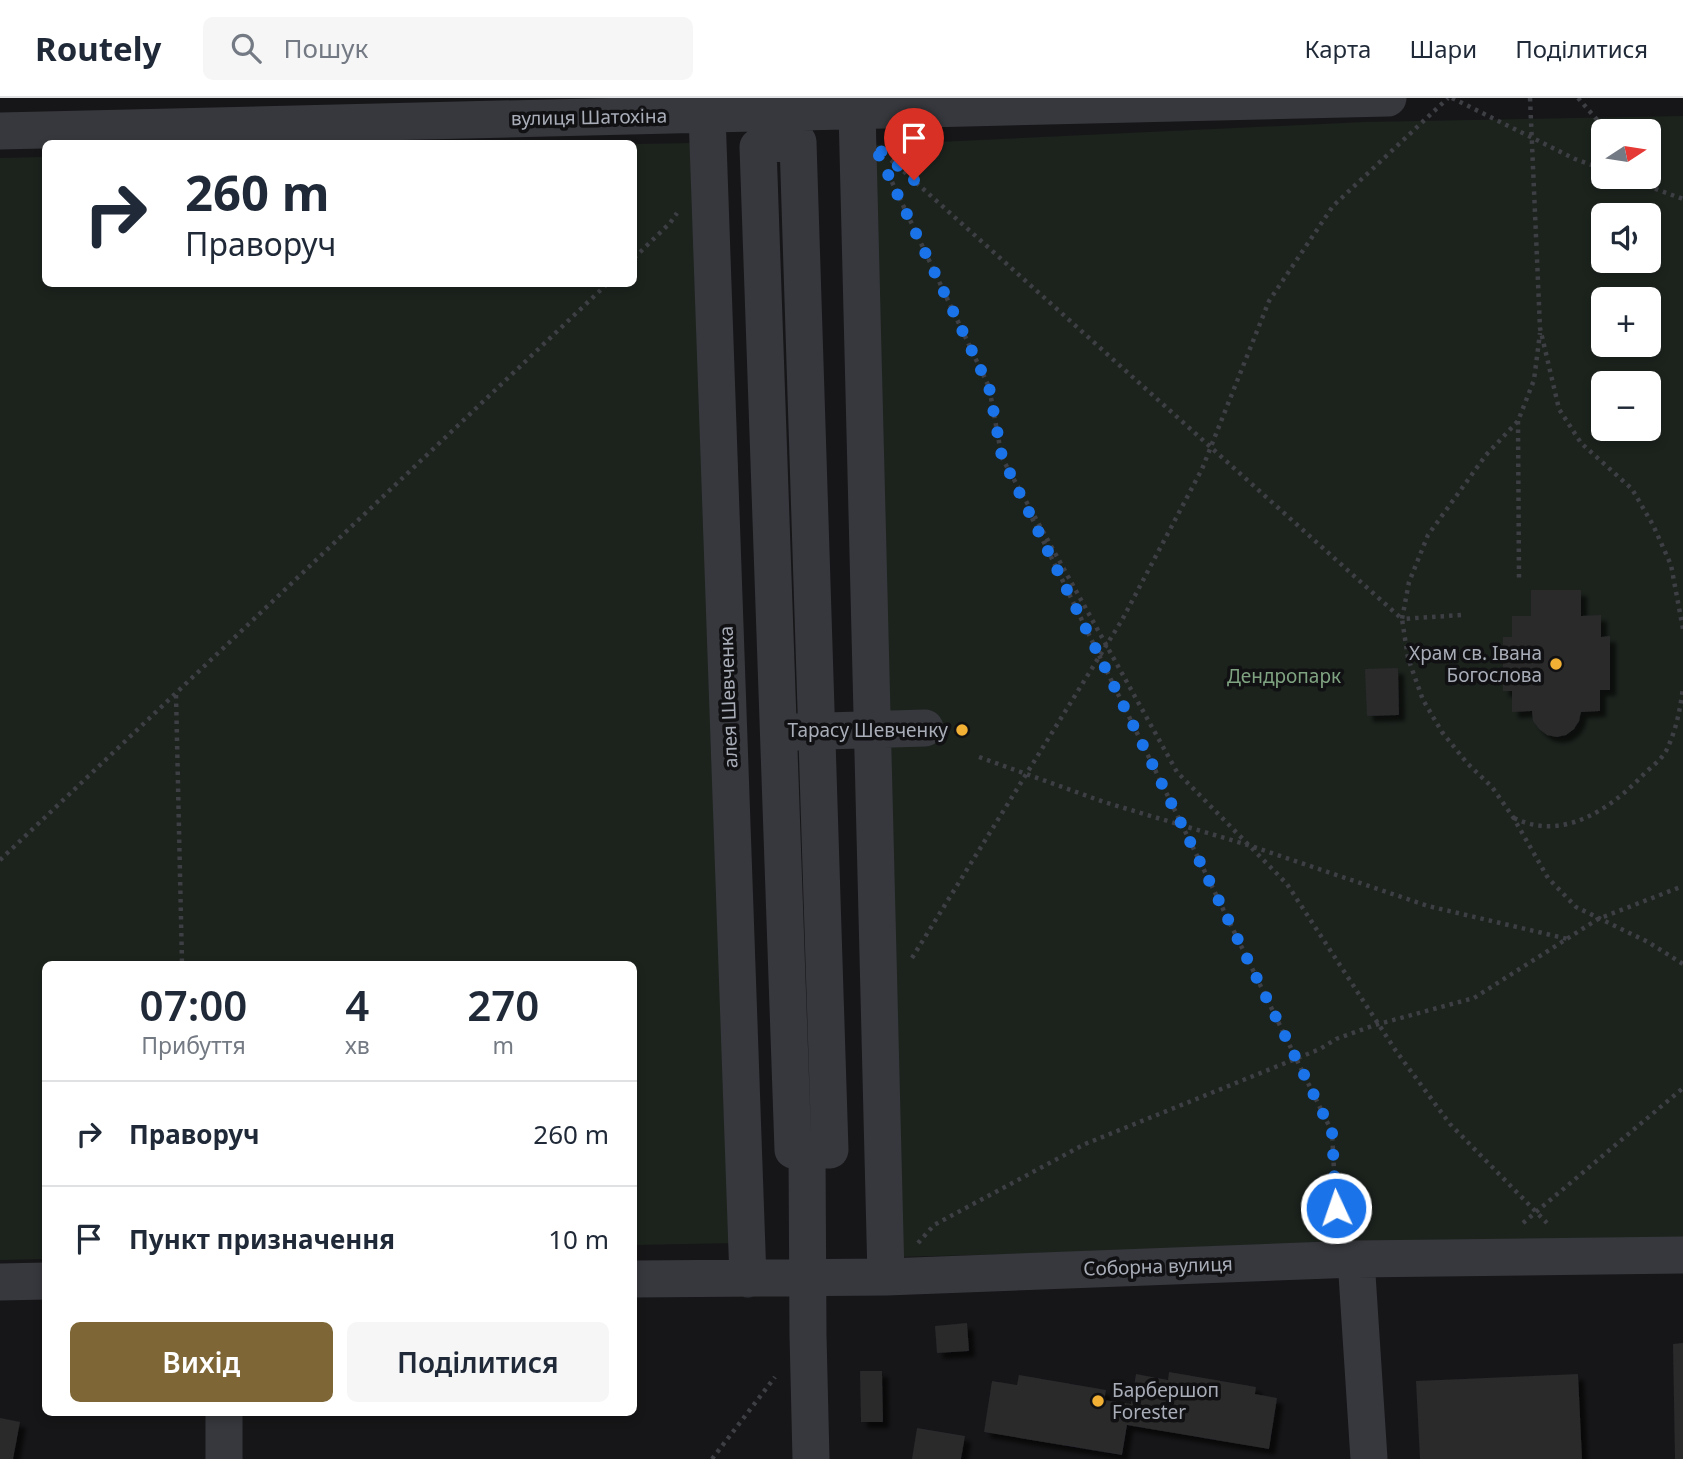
<!DOCTYPE html>
<html lang="uk">
<meta charset="utf-8">
<style>
body{margin:0;font-family:"Noto Sans",sans-serif;background:#f6f6f7;color:#1f2937;height:100vh;display:flex;flex-direction:column;font-size:26px;white-space:nowrap}
*{box-sizing:border-box;margin:0}
p{font-size:23px;color:#747a83}
.icon{flex:none;width:38px;height:38px;fill:none;stroke:currentColor;stroke-width:2;stroke-linecap:round;stroke-linejoin:round}
.map{position:relative;flex:1;overflow:hidden}
.side{position:absolute;left:42px;top:863px;width:595px;height:455px;display:flex;flex-direction:column;background:#fff;border-radius:10px;box-shadow:0 4px 10px #0003}
.side>*{flex:none}
.top-card{position:absolute;left:42px;top:42px;width:595px;height:147px;border-radius:10px;box-shadow:0 4px 10px #0003;background:#fff;color:#1f2937;overflow:hidden}
.needle{width:46px;rotate:78deg}
.buttons{position:absolute;left:1591px;top:21px;display:grid;gap:14px}
.buttons a{display:grid;place-items:center;width:70px;height:70px;border-radius:10px;background:#fff;box-shadow:0 4px 10px #0003;font-size:35px}
.pin{position:absolute;display:grid;place-items:center;width:60px;height:60px;color:#fff;margin:-72px -30px;border-radius:50% 50% 50% 0;rotate:-45deg;box-shadow:0 0 7px #0007}
.pin .icon{rotate:45deg}
.me{position:absolute;width:77px;margin:-38px;rotate:357deg;stroke-linejoin:round;filter:drop-shadow(0 0 5px #0008)}
.turn{display:flex;align-items:center;gap:24px;height:147px;padding:0 28px;font-size:32px}
.turn .icon{width:91px;height:91px;stroke-width:2.5}
.turn b{display:block;font-size:49px;line-height:60px}
.eta{display:flex;justify-content:space-evenly;align-items:center;height:119px;text-align:center}
.eta b{font-size:42px;font-weight:600;line-height:49px}
.button{display:flex;gap:14px;margin-top:auto;padding:14px 28px}
.button a{flex:1;height:80px;border-radius:10px;background:#7e6636;color:#fff;font-size:28px;font-weight:600;line-height:80px;text-align:center}
.button a+a{background:#f6f6f7;color:#1f2937}
ul{padding:0;list-style:none}
li{display:flex;align-items:center;gap:21px;height:105px;padding:0 28px;border-top:2px solid #e0e1e3}
li div{flex:1}
li b{display:block;font-size:26px}
li em{font-style:normal}
header{display:flex;align-items:center;gap:42px;box-sizing:border-box;height:98px;padding:0 35px;background:#fff;border-bottom:2px solid #e0e1e3}
header strong{font-size:33px}
nav{display:flex;gap:38px;margin-inline-start:auto;font-size:24px}
.search{width:490px;height:63px;background:#f6f6f7;display:flex;align-items:center;gap:18px;box-sizing:border-box;padding:0 24px;border-radius:10px;color:#747a83;font-size:26px}
.map>svg:first-child{display:block}
.green{fill:#1c231d;fill-rule:evenodd}
.building{fill:#29292c;filter:url(#shadow)}
.lines{fill:none;stroke-linecap:round;stroke-linejoin:round}
.path{stroke:#3d3f44;stroke-width:4.5;stroke-dasharray:3.5 5;stroke-linecap:butt}
.minor{stroke:#37383d;stroke-width:37}
.route{stroke:#1a73e8;stroke-width:12;stroke-dasharray:0 21.6}
.poi-dot{fill:#f2b134;stroke:#111113;stroke-width:2.5}
.labels{text-anchor:middle;dominant-baseline:central;stroke-width:7;stroke-linejoin:round;paint-order:stroke}
.street-label{font-size:19px;fill:#a8adb8;stroke:#111113}
.poi-label{font-size:19px;fill:#a8adb8;stroke:#111113;text-anchor:end}
.park-label{font-size:19px;fill:#7fa381;stroke:#111113}
</style>
<header>
<strong>Routely</strong>
<div class="search"><svg class="icon" aria-label="search" viewBox="0 0 24 24"><circle cx="10" cy="10" r="6"/><path d="M15 15l6 6"/></svg>Пошук</div>
<nav><a>Карта</a><a>Шари</a><a>Поділитися</a></nav>
</header>
<div class="map">
<svg width="1683" height="1361" viewBox="0 0 1683 1361">
<defs>
<filter id="shadow"><feDropShadow dx="6" dy="6" stdDeviation="2" flood-color="#0009"/></filter>
</defs>
<rect width="100%" height="100%" fill="#161618"/>
<!-- green -->
<path class="green" d="M1683 18V1140L895 1159 874 47 1364 24ZM1603 33H1648V79H1603ZM1603 117H1648V163H1603ZM1603 201H1648V247H1603ZM1603 285H1648V331H1603Z
M696 45 737 1145 634 1147V866H46L45 1161 0 1162V60L45 59 46 186H634V46Z"/>
<!-- building -->
<path class="building" d="M1531 492H1581V518L1601 517V539L1610 538V592H1600V613L1581 614 1579 623 1574 631 1566 637 1557 639 1547 637 1539 631 1533 623 1532 613 1512 614V593H1503V539H1512V518H1531Z
M1398 570 1399 617 1367 618 1365 571Z
M967 1225 969 1253 937 1255 935 1228Z
M1683 1245V1361H1675L1673 1246Z
M860 1273H882L883 1324H861Z
M1169 1274 1256 1289 1255 1296 1277 1300 1269 1351 1127 1327 1122 1357 984 1334 992 1283 1017 1287 1019 1277 1106 1292 1104 1302 1131 1306 1136 1276 1168 1282Z
M1578 1276 1582 1361H1420L1416 1283Z
M0 1320 20 1324 13 1361H0Z
M917 1330 965 1338 961 1361H912Z"/>
<g class="lines">
<!-- path -->
<path class="path" d="M1452 0 1575 61 1603 71
M1530 0 1540 230 1559 311 1581 345 1632 391 1653 427 1671 467 1683 531
M1578 0 1607 33
M891 62 1402 521 1408 560 1423 602 1442 634 1467 665 1492 689 1513 719 1548 780 1576 809 1648 844 1683 866
M1623 79 1683 101
M1646 79 1657 91
M892 84 989 289 1002 360 1177 674 1287 786 1396 953 1450 1026 1547 1125
M634 160 670 125 677 115
M1518 323 1519 482
M1032 420 1332 1034 1337 1129
M1461 517 1402 521 1409 484 1428 437 1486 357 1518 323 1534 282 1540 235
M176 597 182 866
M979 659 1104 704 1248 747 1428 808 1568 841
M1514 720C1563 744 1610 711 1643 677 1651 669 1661 662 1666 653 1676 633 1680 612 1683 590
M0 762 607 186
M912 860 1122 522 1202 371 1269 203 1333 108 1448 0
M1523 1125 1683 990
M918 1145 934 1127 1085 1046 1320 951 1336 941 1375 927 1474 900 1598 821 1683 788
M712 1361 775 1279"/>
<!-- minor -->
<path class="minor" d="M857 13 886 1179
M707 16 748 1181
M0 33 1388 0
M798 44 830 1052H793L758 49 770 46Z
M793 634 925 630
M807 1052 808 1237 811 1361
M1356 1161 1369 1361
M634 1181 886 1179 1356 1161 1683 1157
M0 1184 46 1183
M224 1314V1361"/>
</g>
<g class="lines">
<!-- route -->
<path class="route" d="M914 82 874 47 989 289 1002 359 1332 1034 1336 1110"/>
</g>
<!-- markers -->
<g class="poi-dot">
<circle cx="1556" cy="566" r="7"/>
<circle cx="962" cy="632" r="7"/>
<circle cx="1098" cy="1303" r="7"/>
</g>
<g class="labels">
<!-- street labels -->
<g class="street-label">
<text transform="translate(589 19) rotate(-1)">вулиця Шатохіна</text>
<text transform="translate(728 599) rotate(-92)">алея Шевченка</text>
<text transform="translate(1158 1168) rotate(-2)">Соборна вулиця</text>
</g>
<!-- poi labels -->
<g class="poi-label">
<text x="1542" y="555">Храм св. Iвана<tspan x="1542" dy="22">Богослова</tspan></text>
<text x="948" y="632">Тарасу Шевченку</text>
<text x="1112" y="1292" text-anchor="start">Барбершоп<tspan x="1112" dy="22">Forester</tspan></text>
</g>
<!-- park labels -->
<g class="park-label">
<text x="1284" y="578">Дендропарк</text>
</g>
</g>
</svg>
<div class="buttons">
<a><svg class="needle" viewBox="-14 -14 28 28"><path d="M0-13l5 13h-10z" fill="#e53935"/><path d="M0 13l5-13h-10z" fill="#747a83"/></svg></a>
<a><svg class="icon" aria-label="sound" viewBox="0 0 24 24"><path d="M4 9h4l5-4v14l-5-4H4zM17 9q2 3 0 6"/></svg></a>
<a>+</a>
<a>−</a>
</div>
<div class="pin" style="left:914px;top:82px;background:#d93025"><svg class="icon" aria-label="arrive" viewBox="0 0 24 24"><path d="M6 21V4h12l-3 4 3 4H6"/></svg></div>
<svg class="me" style="left:1336px;top:1110px" viewBox="-20 -20 40 40"><circle r="17" fill="#1a73e8" stroke="#fff" stroke-width="3"/><path d="M0-11L8 9 0 5-8 9z" fill="#fff"/></svg>
<div class="top-card">
<div class="turn"><svg class="icon" aria-label="right" viewBox="0 0 24 24"><path d="M7 20v-9h11M14 6l5 5-5 5"/></svg><div><b>260 m</b>Праворуч</div></div>
</div>
<section class="side">
<div class="eta">
<div><b>07:00</b><p>Прибуття</p></div>
<div><b>4</b><p>хв</p></div>
<div><b>270</b><p>m</p></div>
</div>
<ul>
<li><svg class="icon" aria-label="right" viewBox="0 0 24 24"><path d="M7 20v-9h11M14 6l5 5-5 5"/></svg><div><b>Праворуч</b></div><em>260 m</em></li>
<li><svg class="icon" aria-label="arrive" viewBox="0 0 24 24"><path d="M6 21V4h12l-3 4 3 4H6"/></svg><div><b>Пункт призначення</b></div><em>10 m</em></li>
</ul>
<div class="button"><a>Вихід</a><a>Поділитися</a></div>
</section>
</div>
